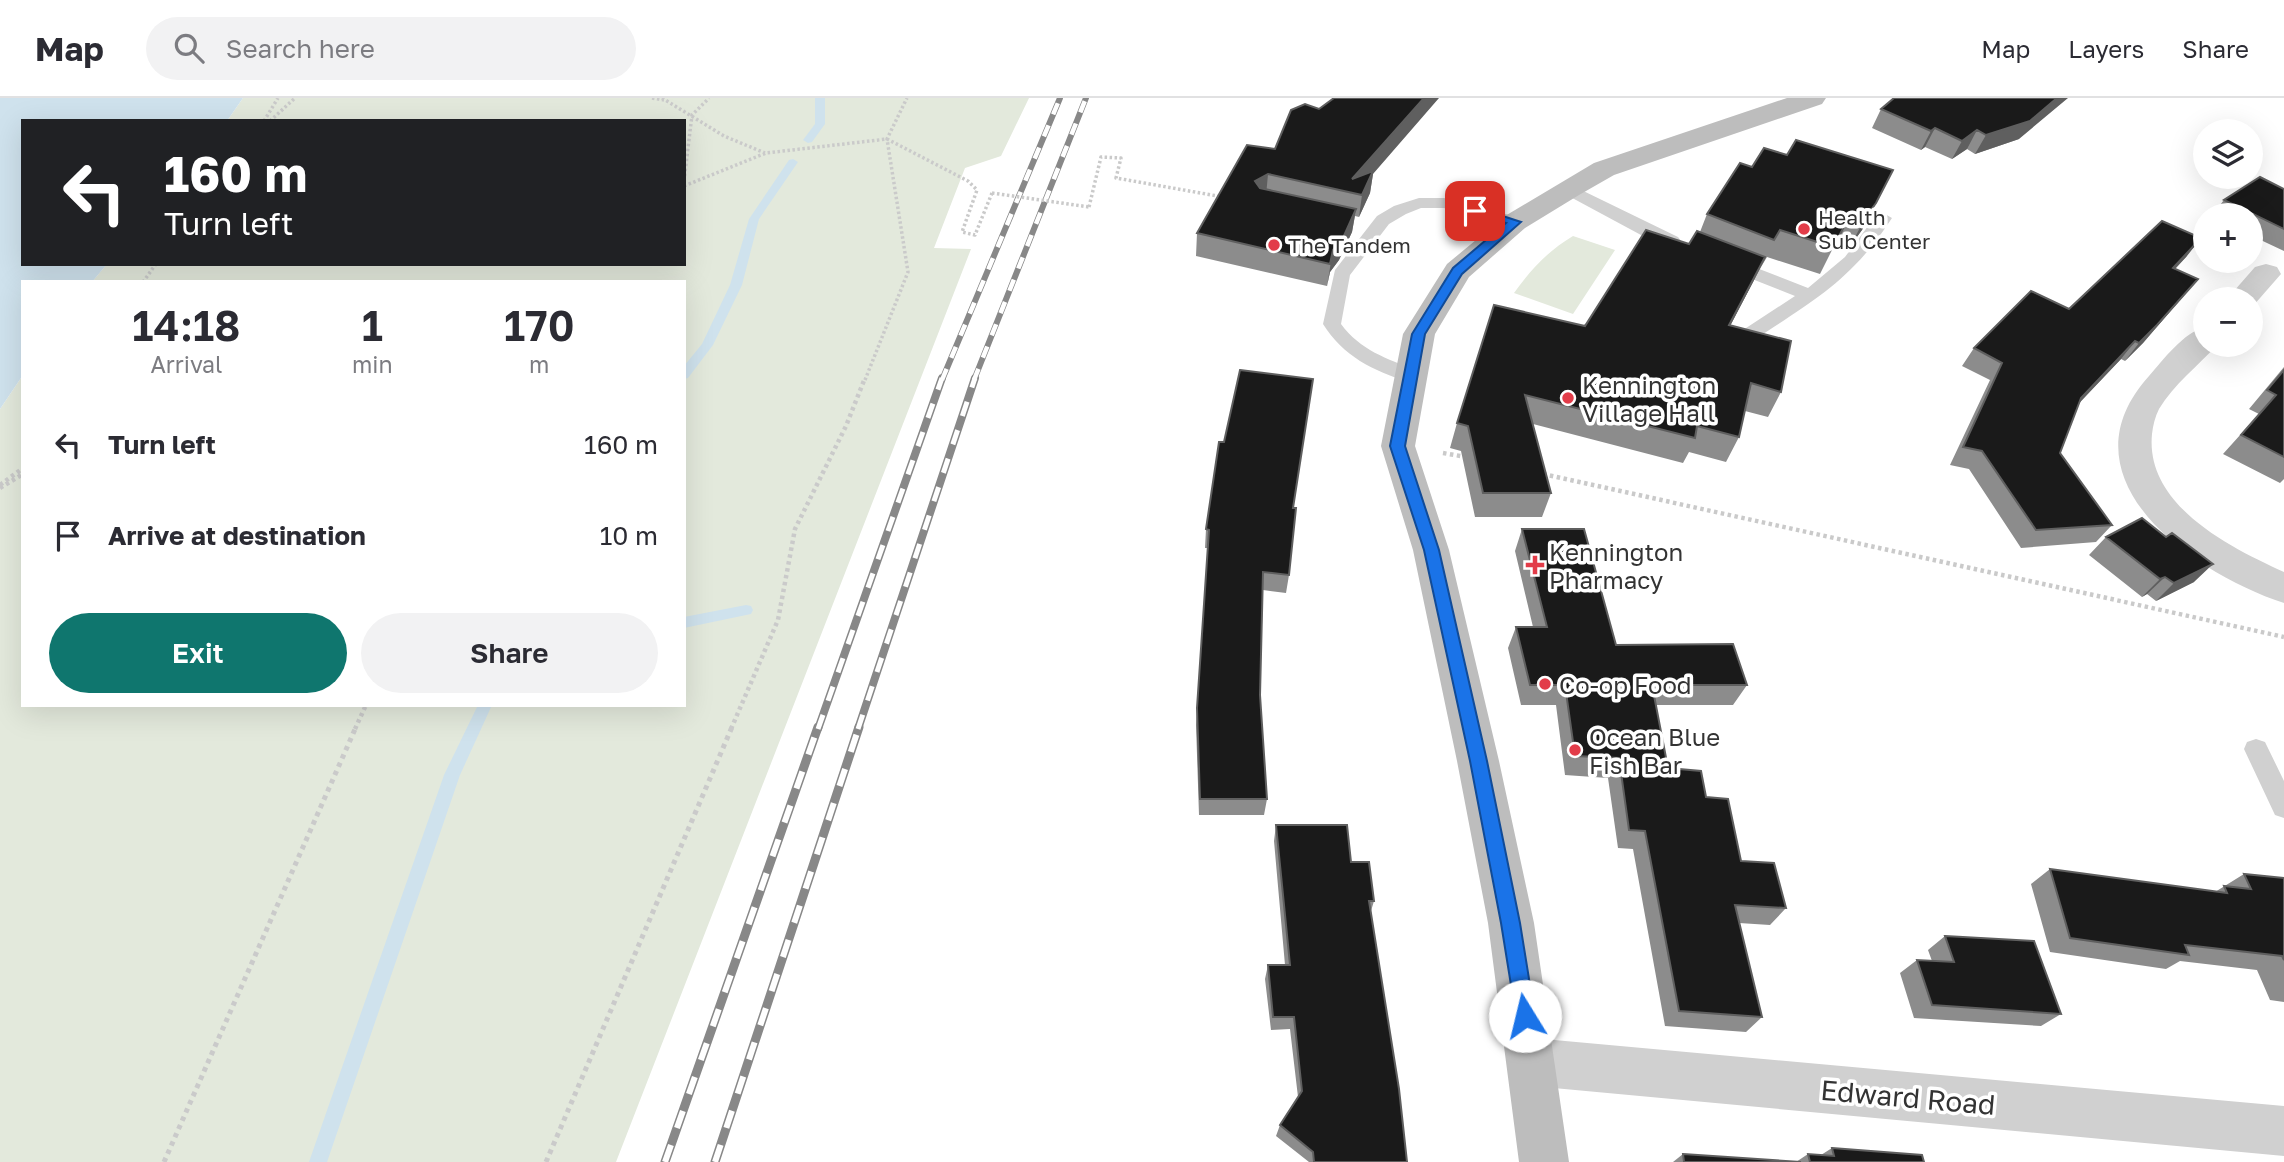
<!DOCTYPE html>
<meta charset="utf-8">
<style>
body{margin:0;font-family:"Golos Text",sans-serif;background:#f2f2f3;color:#2b2b33;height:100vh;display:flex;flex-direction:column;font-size:26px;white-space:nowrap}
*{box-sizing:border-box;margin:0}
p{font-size:23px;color:#7c7c81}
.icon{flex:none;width:38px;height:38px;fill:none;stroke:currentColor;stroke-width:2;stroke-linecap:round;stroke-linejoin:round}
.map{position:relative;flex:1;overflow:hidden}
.sheet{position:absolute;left:21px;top:182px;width:665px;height:427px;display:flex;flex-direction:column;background:#fff;border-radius:0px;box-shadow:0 7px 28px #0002}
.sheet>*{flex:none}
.hud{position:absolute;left:21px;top:21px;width:665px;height:147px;border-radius:0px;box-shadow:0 7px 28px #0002;background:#202124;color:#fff;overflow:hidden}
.tools{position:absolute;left:2193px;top:21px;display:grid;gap:14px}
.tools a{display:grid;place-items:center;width:70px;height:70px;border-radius:50%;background:#fff;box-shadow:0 7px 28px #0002;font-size:35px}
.pin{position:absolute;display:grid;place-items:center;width:60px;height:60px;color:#fff;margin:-30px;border-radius:14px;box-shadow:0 4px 10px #0006}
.me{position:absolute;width:77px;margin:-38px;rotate:351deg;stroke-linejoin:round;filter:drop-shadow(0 0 5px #0008)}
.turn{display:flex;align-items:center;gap:24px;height:147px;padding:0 28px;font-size:32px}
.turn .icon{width:91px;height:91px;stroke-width:2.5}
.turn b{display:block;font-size:49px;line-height:60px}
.eta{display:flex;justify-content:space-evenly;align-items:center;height:119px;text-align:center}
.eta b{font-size:42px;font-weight:600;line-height:49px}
.button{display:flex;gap:14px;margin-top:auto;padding:14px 28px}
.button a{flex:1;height:80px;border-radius:42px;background:#0f766e;color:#fff;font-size:28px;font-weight:600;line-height:80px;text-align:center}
.button a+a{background:#f2f2f3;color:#2b2b33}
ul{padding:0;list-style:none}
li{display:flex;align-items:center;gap:21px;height:91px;padding:0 28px}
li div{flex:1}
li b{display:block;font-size:26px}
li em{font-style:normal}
header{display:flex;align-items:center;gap:42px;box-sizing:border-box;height:98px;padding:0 35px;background:#fff;border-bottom:2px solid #e1e1e2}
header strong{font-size:33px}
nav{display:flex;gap:38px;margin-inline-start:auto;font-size:24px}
.search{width:490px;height:63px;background:#f2f2f3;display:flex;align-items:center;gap:18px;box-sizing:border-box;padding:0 24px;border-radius:38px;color:#7c7c81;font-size:26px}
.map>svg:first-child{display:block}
.green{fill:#e3e9dc}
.water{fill:#cfe2ed}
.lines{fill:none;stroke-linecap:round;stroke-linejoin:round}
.stream{fill:#cfe2ed;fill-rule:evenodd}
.path-far2{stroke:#cacaca;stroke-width:3.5;stroke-dasharray:2.5 2.5;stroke-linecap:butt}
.path-far1{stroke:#cacaca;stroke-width:4.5;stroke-dasharray:3.5 3.5;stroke-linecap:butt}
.path{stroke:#cacaca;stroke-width:5;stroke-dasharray:4.5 4.5;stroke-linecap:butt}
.lane{fill:#d0d0d0;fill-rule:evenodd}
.street{fill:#d0d0d0;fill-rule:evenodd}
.secondary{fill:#bdbdbd;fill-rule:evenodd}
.rail-far2-casing{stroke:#888;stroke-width:6}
.rail-far1-casing{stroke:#888;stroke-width:8}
.rail-casing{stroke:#888;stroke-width:9}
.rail-far2{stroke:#fff;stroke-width:4.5;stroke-dasharray:12;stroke-linecap:butt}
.rail-far1{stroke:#fff;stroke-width:5;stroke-dasharray:15;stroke-linecap:butt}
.rail{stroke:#fff;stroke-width:6;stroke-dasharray:18;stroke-linecap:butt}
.path-bridge{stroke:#cacaca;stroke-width:3.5;stroke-dasharray:2.5 2.5;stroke-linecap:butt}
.wall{fill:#8c8c8c}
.shaded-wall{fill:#5f5f5f}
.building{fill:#1a1a1a;stroke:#5f5f5f;stroke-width:2}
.route{fill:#1a73e8;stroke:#114b97;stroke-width:2}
.poi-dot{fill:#e23c49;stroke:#fff;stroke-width:2.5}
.labels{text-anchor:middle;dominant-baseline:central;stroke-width:7;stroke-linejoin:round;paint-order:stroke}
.far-poi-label{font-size:21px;fill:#333;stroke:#fff;text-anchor:start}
.poi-label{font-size:24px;fill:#333;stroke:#fff;text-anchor:start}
.near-street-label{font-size:28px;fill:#333;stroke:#fff}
</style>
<header>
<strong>Map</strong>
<div class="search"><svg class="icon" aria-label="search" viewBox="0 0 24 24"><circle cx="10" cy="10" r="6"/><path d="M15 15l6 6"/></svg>Search here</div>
<nav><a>Map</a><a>Layers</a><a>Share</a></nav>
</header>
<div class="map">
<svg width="2284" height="1064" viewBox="0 0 2284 1064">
<rect width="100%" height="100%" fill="#fff"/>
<!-- green -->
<path class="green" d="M243 0H1029L1001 58 965 70 934 150 971 151 616 1064H0V311L23 277V607H684V184H92L107 166H684V23H227Z
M1573 138 1615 152 1573 216 1514 195C1531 171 1548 153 1573 138Z"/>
<!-- water -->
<path class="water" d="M0 0H243L227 23H23V166H107L92 184H23V277L0 311Z"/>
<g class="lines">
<!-- stream -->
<path class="stream" d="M815 0H825V26L812 44 808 45 803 42 815 26Z
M793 61 798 64 759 121 742 187 713 247 688 280 684 281V268L702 246 730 187 749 121 789 62Z
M746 507 751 508 753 512 751 516 684 530V519Z
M478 607H492L460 677 327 1064H309L444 677Z"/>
<!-- path-far2 -->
<path class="path-far2" d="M652 0 664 2
M662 0 724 38 765 55
M264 23 278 0
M270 23 295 0
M684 83 692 17 709 0
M684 88 766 55 887 41 968 83 977 92 962 134 975 137 992 95
M1089 109 1101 59 1121 60 1116 80 1223 99
M143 184 156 166
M865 282 908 174 887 41 907 0"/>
<!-- path-far1 -->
<path class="path-far1" d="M1443 355 1466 359
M1543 376 2284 539
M0 387 23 370
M0 390 23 376
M355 631 366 607
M731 631 778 522 795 431 846 328 865 280"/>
<!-- path -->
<path class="path" d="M164 1064 356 629
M546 1064 732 629"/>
<!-- lane -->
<path class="lane" d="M1569 86 1678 139 1681 143 1672 148 1641 137 1563 95 1561 91Z
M1419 100H1444L1521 120 1524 124 1515 129 1444 110H1421L1406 116 1389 126 1350 177 1341 226C1360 252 1387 261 1416 272L1419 277 1416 282 1409 284C1373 273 1343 258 1323 226L1335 172 1377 118 1394 108Z
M1883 115 1892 120C1852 182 1813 203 1754 242H1740L1738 238 1740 234 1795 198 1724 170 1721 166 1724 162H1736L1808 190 1845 159 1877 116Z
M2256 641 2265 644 2284 683V720L2275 717 2244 651 2247 644Z"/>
<!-- street -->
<path class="street" d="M2266 166 2277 169 2281 176 2253 208 2250 209V201H2227L2255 169Z
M2205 229V247H2217C2198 268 2174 286 2159 311 2155 319 2153 327 2152 336 2145 407 2229 449 2284 474V505C2192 475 2057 380 2149 278 2164 261 2183 235 2205 229Z
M1532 940 2284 1008V1058L1532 988 1515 981 1508 964 1515 947Z"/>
<!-- secondary -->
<path class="secondary" d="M1787 0H1826L1822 6 1614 77 1579 97 1525 130 1469 179 1435 236 1415 348 1449 452 1499 663 1534 825 1569 1064H1519L1488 825 1457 663 1413 452 1381 348 1403 236 1447 166 1505 118 1594 65Z"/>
<defs>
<path id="rail-far2" d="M942 282 1060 0
M974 282 1086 0"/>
<path id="rail-far1" d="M818 631 942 280
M858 631 975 280"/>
<path id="rail" d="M665 1064 818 629
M715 1064 859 629"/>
</defs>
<!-- rail-far2 casing -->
<use href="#rail-far2" class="rail-far2-casing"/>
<!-- rail-far1 casing -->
<use href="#rail-far1" class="rail-far1-casing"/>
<!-- rail casing -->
<use href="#rail" class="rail-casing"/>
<!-- rail-far2 -->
<use href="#rail-far2" class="rail-far2"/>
<!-- rail-far1 -->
<use href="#rail-far1" class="rail-far1"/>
<!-- rail -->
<use href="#rail" class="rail"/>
<!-- path-bridge -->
<path class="path-bridge" d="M992 95 1089 109"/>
</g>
<!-- wall -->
<path class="wall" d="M1881 11 2019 41 1975 56 1967 51 1952 61 1925 49 1921 52 1872 30Z
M1247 47 1373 76 1370 95 1359 119 1355 118 1352 134 1339 162 1330 174 1327 188 1196 158 1197 135Z
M1787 57 1893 72 1862 132 1851 147 1837 142 1820 176 1767 159 1761 169 1730 228 1781 294 1768 319 1745 313 1739 339 1726 364 1689 354 1683 365 1533 326 1551 395 1542 419H1475L1461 353 1450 350 1457 325 1689 146 1700 134 1707 116 1752 69Z
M2284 91V153L2250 137V117H2212L2224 102Z
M2187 158 2175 171 2198 181 2143 245 2125 263 2121 261 2079 305 2060 355 2112 427 2096 444 2021 450 1969 371 1950 367 1990 282 1962 268 1974 250 2069 211Z
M2284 269V381L2280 385 2223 356 2259 316 2249 311Z
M1293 410 1289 477 1286 495 1263 492 1260 597 1267 701 1264 717H1199L1196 627 1208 450H1205L1206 431Z
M1522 431 1616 547 1747 587 1733 607H1656L1668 670 1706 699 1741 763 1786 810 1770 827 1739 825 1762 919 1746 934 1665 928 1633 751 1618 750 1608 680 1565 677 1556 607H1521L1508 550 1516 529H1533L1515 453Z
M2106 439 2194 484 2156 503 2147 496 2142 499 2089 457Z
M1276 727 1351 764 1374 803 1371 813 1407 1064H1309L1276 1038 1280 1027 1298 999 1290 931 1271 932 1265 881 1268 867H1285L1274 743Z
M2050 771 2215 794 2244 776 2284 780V904L2270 902 2257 872 2180 863 2166 871 2050 854 2031 786Z
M1945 838 2061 916 2041 928 1914 920 1900 875 1917 862 1932 863 1928 852Z
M1832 1050 1924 1064H1684H1796L1808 1056 1821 1057Z
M1683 1056 1684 1064H1673Z"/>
<!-- shaded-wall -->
<path class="shaded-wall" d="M1424 0H1439L1373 76 1370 95 1359 119 1362 97 1352 81Z
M2057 0H2068L2019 41 1975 56 1986 37Z
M1935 30 1925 49 1921 52 1931 33Z
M1977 32 1967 51 1952 61 1962 43Z
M1268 76 1266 98 1255 83Z
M1876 105 1862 132 1851 147 1865 120Z
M1356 111 1352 134 1339 162 1330 174 1327 188 1333 152Z
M2201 140 2187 158 2159 188 2173 170Z
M1765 159 1753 184 1717 253 1729 227Z
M2198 181 2143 245 2125 263 2139 245Z
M2135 243 2121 261 2067 318 2081 300Z
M2213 466 2194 484 2156 503 2174 485Z
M2165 479 2147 496 2142 499 2160 481Z"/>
<!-- building -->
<path class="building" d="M1334 0H1424L1352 81 1373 73 1362 97 1268 76 1255 83 1260 90 1356 111 1343 140 1333 152 1330 166 1197 135 1247 47 1275 51 1291 12 1305 6 1319 11Z
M1894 0H2057L2030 23 1986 37 1977 32 1962 43 1935 30 1931 33 1881 11Z
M1796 42 1893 72 1876 105 1865 120 1851 116 1833 149 1780 132 1774 142 1707 116 1740 65 1752 69 1764 50 1787 57Z
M2260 79 2284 91V131L2224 102Z
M2162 123 2201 140 2173 170 2198 181 2157 227 2139 245 2135 243 2081 300 2060 355 2112 427 2036 432 1982 353 1963 349 2002 265 1974 250 2031 193 2069 211Z
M1646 132 1689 146 1697 133 1765 159 1729 227 1791 243 1781 294 1751 285 1739 339 1697 328 1695 340 1525 297 1551 395H1483L1468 328 1457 325 1494 207 1585 228Z
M1240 272 1313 281 1293 410H1296L1289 477 1263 474 1260 597 1267 701H1200L1197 610 1209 432 1206 431 1219 344H1224Z
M2284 272V359L2241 337 2276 297 2267 292Z
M2142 420 2166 439 2172 435 2213 466 2174 485 2165 479 2160 481 2106 439Z
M1522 431H1584L1616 547 1733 546 1747 587H1652L1668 670 1701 673 1706 699 1728 701 1741 763 1774 765 1786 810 1735 807 1762 919 1679 913 1645 733 1629 732 1619 660 1575 658 1565 587H1530L1516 529H1547Z
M1276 727H1347L1351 764H1369L1374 803H1369L1399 991 1407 1064H1314L1313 1054 1280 1027 1302 993 1294 919H1273L1268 867H1290Z
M2050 771 2227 795 2224 788 2251 791 2244 776 2284 780V862L2282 858 2185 847 2189 857 2070 840Z
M1945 838 2034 843 2061 916 1932 907 1917 862 1954 864Z
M1832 1050 1922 1057 1924 1064H1810L1808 1056 1834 1058Z
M1683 1056 1801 1064H1684Z"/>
<!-- route -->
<path class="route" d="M1475 109 1521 124 1462 176 1425 236 1405 348 1439 452 1487 663 1520 825 1535 918 1532 924 1525 927 1518 924 1516 918 1501 825 1470 663 1424 452 1390 348 1412 236 1453 170 1506 125 1471 116 1469 113Z"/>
<!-- markers -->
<g class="poi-dot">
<circle cx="1804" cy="131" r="7"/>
<circle cx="1274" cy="147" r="7"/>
<circle cx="1568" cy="300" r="7"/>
<path d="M1531.5 456.5h7v7h7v7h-7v7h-7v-7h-7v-7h7z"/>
<circle cx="1545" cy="586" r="7"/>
<circle cx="1575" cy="652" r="7"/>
</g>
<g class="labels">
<!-- far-poi labels -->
<g class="far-poi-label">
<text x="1818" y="119">Health<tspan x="1818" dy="24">Sub Center</tspan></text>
<text x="1288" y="147">The Tandem</text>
</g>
<!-- poi labels -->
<g class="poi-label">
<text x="1582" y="286">Kennington<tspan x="1582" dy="28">Village Hall</tspan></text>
<text x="1549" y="453">Kennington<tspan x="1549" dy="28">Pharmacy</tspan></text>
<text x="1559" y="586">Co-op Food</text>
<text x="1589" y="638">Ocean Blue<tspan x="1589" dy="28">Fish Bar</tspan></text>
</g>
<!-- near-street labels -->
<g class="near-street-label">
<text transform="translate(1908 999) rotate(5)">Edward Road</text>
</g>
</g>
</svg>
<div class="tools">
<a><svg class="icon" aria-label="layers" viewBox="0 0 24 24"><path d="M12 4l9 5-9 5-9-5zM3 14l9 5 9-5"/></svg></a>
<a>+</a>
<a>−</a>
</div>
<div class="pin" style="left:1475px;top:113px;background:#d93025"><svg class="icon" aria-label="arrive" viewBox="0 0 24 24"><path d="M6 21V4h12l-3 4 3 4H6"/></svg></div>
<svg class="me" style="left:1525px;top:918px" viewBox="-20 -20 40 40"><circle r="19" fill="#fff"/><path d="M0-13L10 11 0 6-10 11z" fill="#1a73e8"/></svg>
<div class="hud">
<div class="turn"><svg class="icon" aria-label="left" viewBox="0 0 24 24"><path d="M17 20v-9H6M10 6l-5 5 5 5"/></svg><div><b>160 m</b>Turn left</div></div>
</div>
<section class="sheet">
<div class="eta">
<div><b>14:18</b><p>Arrival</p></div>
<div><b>1</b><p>min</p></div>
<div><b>170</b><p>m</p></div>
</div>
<ul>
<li><svg class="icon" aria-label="left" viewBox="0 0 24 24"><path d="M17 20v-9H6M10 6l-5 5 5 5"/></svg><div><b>Turn left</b></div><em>160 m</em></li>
<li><svg class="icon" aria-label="arrive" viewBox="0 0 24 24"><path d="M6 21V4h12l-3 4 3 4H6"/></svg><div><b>Arrive at destination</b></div><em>10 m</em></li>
</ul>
<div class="button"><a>Exit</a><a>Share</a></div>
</section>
</div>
